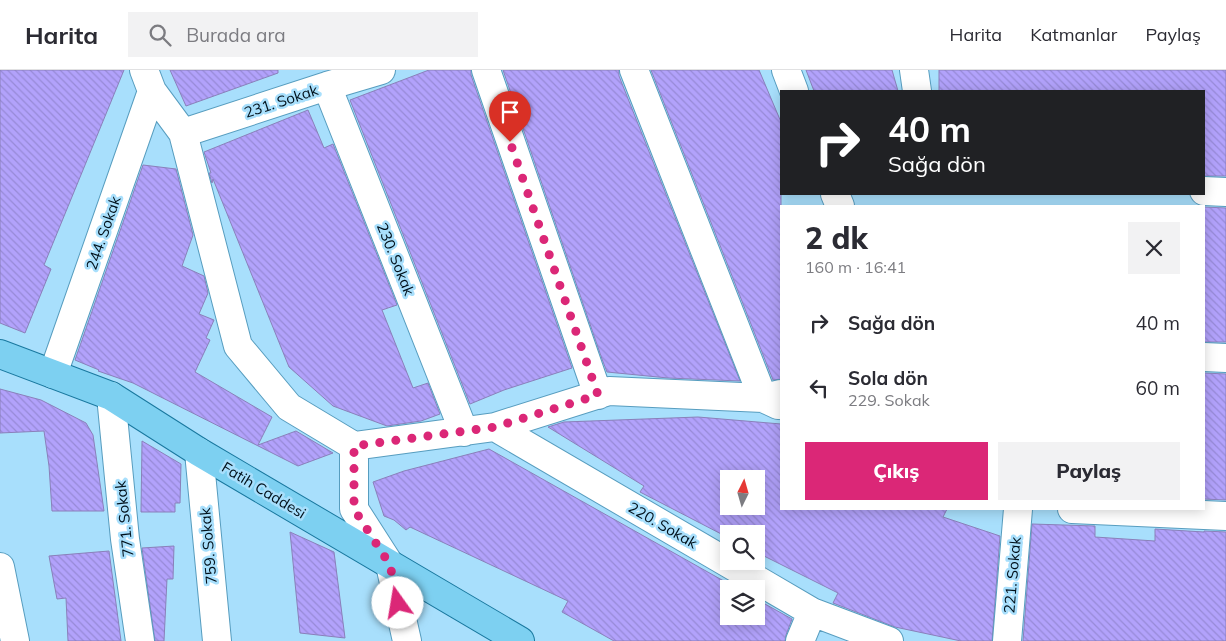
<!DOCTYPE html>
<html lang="tr">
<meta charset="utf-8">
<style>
body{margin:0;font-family:Mulish,sans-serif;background:#f2f2f3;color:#2b2b33;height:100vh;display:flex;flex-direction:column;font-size:19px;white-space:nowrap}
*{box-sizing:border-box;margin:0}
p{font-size:16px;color:#7c7c81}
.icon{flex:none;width:28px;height:28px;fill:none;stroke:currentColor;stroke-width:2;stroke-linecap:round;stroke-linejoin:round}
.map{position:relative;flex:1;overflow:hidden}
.drawer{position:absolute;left:780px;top:135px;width:425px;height:305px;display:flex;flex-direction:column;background:#fff;border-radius:0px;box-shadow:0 2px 12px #0003}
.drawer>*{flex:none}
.hud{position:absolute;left:780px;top:20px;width:425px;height:105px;border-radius:0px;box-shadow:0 2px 12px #0003;background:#202124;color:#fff;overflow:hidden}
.needle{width:32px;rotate:5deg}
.controls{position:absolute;left:720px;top:400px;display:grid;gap:10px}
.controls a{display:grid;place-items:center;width:45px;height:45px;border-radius:0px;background:#fff;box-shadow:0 2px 12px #0003;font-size:25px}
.pin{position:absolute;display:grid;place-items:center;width:42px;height:42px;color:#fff;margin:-51px -21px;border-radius:50% 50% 50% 0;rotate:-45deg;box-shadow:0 0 5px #0007}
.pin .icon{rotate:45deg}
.me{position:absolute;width:55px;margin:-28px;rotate:347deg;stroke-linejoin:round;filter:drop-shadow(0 0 4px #0008)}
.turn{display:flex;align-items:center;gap:18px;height:105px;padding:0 25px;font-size:22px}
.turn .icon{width:65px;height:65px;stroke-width:2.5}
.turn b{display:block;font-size:35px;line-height:42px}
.round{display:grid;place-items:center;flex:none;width:52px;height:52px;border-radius:0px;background:#f2f2f3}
.headline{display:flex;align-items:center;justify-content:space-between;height:85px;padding:0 25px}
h1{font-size:30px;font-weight:800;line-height:38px}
.primary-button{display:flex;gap:10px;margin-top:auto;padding:10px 25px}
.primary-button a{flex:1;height:58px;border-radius:0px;background:#db2777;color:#fff;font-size:20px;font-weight:800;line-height:58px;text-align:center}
.primary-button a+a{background:#f2f2f3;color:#2b2b33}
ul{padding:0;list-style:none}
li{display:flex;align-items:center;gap:15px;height:65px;padding:0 25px}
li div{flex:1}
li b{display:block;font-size:19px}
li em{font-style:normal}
header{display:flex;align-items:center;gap:30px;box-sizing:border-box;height:70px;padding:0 25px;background:#fff;border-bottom:1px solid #e1e1e2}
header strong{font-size:24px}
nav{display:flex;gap:28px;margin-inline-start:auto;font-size:18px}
.search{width:350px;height:45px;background:#f2f2f3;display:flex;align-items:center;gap:12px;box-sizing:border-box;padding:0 18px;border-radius:0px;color:#7c7c81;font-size:19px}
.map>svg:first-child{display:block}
.building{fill:url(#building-back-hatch);stroke:#8a80ba;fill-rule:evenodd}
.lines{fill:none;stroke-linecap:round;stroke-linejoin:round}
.minor-casing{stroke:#579dbf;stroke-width:30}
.major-casing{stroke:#19789f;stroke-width:30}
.minor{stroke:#fff;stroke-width:28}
.major{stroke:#7dd0f1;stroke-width:28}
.route{stroke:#db2777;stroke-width:9;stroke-dasharray:0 16.2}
.labels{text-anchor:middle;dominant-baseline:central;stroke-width:5;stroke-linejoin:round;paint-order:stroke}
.street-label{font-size:15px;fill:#00101a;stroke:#a8dffc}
</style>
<header>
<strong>Harita</strong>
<div class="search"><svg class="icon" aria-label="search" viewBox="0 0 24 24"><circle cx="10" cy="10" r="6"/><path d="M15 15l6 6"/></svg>Burada ara</div>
<nav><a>Harita</a><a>Katmanlar</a><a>Paylaş</a></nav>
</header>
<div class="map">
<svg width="1226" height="571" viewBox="0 0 1226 571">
<defs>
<pattern id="building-back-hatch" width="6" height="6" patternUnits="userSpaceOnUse" patternTransform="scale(1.25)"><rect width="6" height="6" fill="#b2a2fb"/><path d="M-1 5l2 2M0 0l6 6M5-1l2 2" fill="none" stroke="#978ad7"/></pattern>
</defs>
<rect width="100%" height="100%" fill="#a8dffc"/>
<!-- building -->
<path class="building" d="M0 0H124L44 195 51 199 25 263 0 253Z
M170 0H278V3L186 36Z
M429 0H471V5L572 298 504 320 470 334 350 30Z
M503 0H619V6L740 311 668 308 607 302 602 289Z
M651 0H759L781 52V309L773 310Z
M806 0H892L898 21H814Z
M939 0H1226V106H1204V21H939Z
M308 40 324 78 333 74 397 235 382 240 413 318 428 313 440 344 421 351 387 356 333 336 289 297 213 109 212 113 209 103H211L204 82Z
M143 95 176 99 193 165 182 196 204 206 208 223 199 244 214 250 206 268 210 270 195 302 272 347 258 375 296 361 333 383 298 396 133 313 98 301 99 300 75 290Z
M1204 137 1226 138V272H1204Z
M1204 303 1226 304V430L1204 429Z
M0 319 41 330 86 353 93 365 104 441H52L49 396 44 361 0 363Z
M698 347 781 354V439H947L943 447 1000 466 992 571H961L895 557 833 533 838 523 756 482V464H729V468L640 422 644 416 548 357 564 352ZM729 409H756V436H729Z
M142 371 181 394 180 433H175V442H141Z
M489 379 738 519H729V546H756V529L792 549 786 565 785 571H614L562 542 568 531 410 457 406 460 394 450 384 446 373 412 404 401Z
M1032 454 1095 456V467L1155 471V459L1204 462V461L1226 462V571H1023Z
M290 462 334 482 345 568 300 563Z
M174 476 173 509H167L164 571H155L142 478Z
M109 481 121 571H68L66 528 57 529 49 486Z"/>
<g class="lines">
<defs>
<path id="minor" d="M144 0 152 21 183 63 238 276 289 337 354 376 495 357 609 321 763 328 781 324
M486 0 598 325
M634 0 763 328 778 335
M786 0 794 21
M914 0 917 21
M327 16 464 362
M183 63 327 16 381 0
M1204 121 1226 122
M835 124 840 136
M1204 287 1226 288
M53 304 152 21
M111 326 125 469 140 571
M495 357 812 542 889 571
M354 376V439L390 495 407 571
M199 382 217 571
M1072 439 1226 446
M0 497 15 571
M800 571 812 542
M1007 571 1018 439"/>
<path id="major" d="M0 284 111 326 199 382 520 571"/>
</defs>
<!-- minor casing -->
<use href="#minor" class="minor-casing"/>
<!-- major casing -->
<use href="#major" class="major-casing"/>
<!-- minor -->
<use href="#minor" class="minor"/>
<!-- major -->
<use href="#major" class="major"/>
</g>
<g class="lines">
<!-- route -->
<path class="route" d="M398 533 390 495 354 439V376L495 357 598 325 510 72"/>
</g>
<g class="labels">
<!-- street labels -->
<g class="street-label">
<text transform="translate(281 31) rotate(-18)">231. Sokak</text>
<text transform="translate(103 163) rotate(-71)">244. Sokak</text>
<text transform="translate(396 189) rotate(68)">230. Sokak</text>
<text transform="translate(264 420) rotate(31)">Fatih Caddesi</text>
<text transform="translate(124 449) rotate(-96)">771. Sokak</text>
<text transform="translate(663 455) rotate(30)">220. Sokak</text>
<text transform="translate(208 476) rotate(-95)">759. Sokak</text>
<text transform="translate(1012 505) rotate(-85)">221. Sokak</text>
</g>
</g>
</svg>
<div class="controls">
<a><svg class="needle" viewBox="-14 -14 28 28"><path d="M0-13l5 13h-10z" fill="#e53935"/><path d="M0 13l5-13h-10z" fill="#7c7c81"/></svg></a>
<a><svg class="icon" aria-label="search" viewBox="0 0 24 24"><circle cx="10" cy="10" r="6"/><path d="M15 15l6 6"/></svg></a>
<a><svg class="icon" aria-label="layers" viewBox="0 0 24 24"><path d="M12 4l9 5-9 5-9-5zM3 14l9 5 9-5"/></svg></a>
</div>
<div class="pin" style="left:510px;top:72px;background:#d93025"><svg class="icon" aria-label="arrive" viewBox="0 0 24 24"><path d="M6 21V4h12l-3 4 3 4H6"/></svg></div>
<svg class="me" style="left:398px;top:533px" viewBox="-20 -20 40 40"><circle r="19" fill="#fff"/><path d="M0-13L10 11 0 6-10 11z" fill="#db2777"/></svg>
<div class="hud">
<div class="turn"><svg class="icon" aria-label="right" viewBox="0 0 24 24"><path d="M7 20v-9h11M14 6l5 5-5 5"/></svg><div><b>40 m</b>Sağa dön</div></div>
</div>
<section class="drawer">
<div class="headline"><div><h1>2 dk</h1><p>160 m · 16:41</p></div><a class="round"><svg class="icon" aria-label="close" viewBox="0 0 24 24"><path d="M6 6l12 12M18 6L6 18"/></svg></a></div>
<ul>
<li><svg class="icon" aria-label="right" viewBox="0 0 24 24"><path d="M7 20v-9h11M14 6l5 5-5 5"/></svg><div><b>Sağa dön</b></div><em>40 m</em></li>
<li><svg class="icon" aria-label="left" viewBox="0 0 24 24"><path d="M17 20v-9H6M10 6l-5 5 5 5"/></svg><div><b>Sola dön</b><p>229. Sokak</p></div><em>60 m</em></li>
</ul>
<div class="primary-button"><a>Çıkış</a><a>Paylaş</a></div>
</section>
</div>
